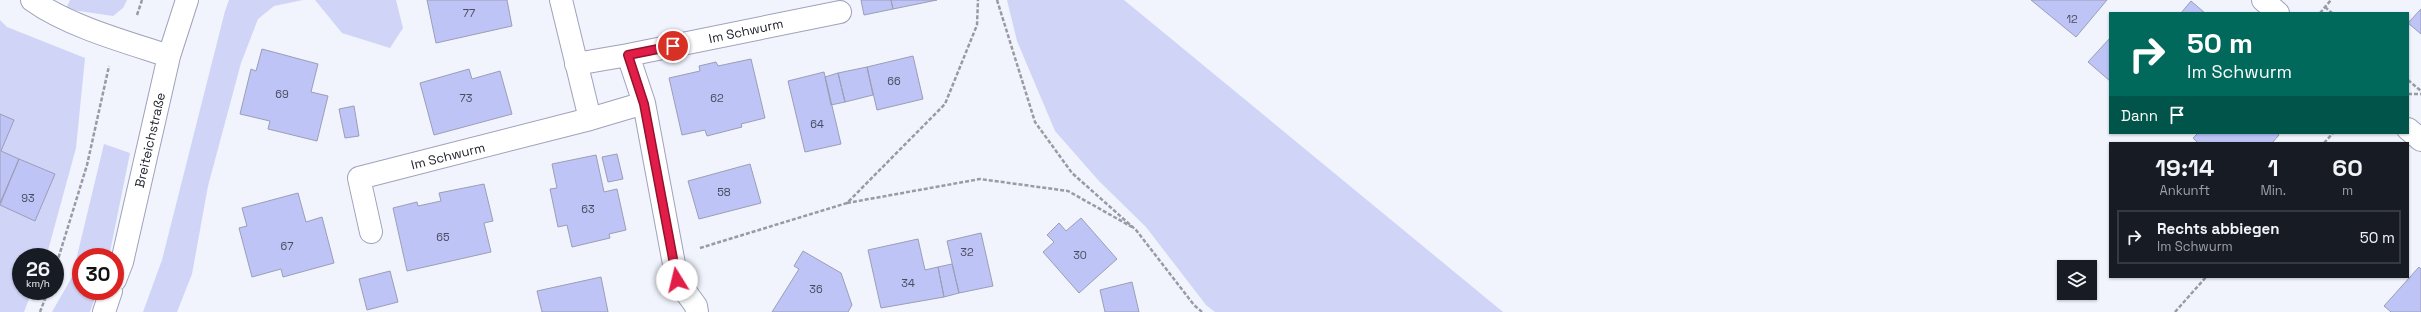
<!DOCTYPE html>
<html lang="de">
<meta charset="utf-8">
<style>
body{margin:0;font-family:"Space Grotesk",sans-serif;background:#242831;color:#f1f3f6;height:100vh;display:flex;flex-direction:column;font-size:15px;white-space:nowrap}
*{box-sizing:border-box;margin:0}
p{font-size:13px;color:#9ea1a6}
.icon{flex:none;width:22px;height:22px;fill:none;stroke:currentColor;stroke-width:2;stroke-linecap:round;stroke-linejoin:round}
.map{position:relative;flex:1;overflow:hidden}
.details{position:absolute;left:2109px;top:142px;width:300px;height:136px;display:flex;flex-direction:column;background:#171b24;border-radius:0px;box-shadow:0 1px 3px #0004}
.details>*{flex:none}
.top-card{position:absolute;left:2109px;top:12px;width:300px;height:122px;border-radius:0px;box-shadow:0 1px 3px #0004;background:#00695c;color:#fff;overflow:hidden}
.controls{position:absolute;left:2057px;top:260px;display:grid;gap:8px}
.controls a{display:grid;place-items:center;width:40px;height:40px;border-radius:0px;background:#171b24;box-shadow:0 1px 3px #0004;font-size:20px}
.speed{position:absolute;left:12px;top:248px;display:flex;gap:8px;font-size:20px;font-weight:700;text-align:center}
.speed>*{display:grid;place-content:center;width:52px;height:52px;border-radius:50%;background:#171b24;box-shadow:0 1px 3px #0004;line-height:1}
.speed small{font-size:10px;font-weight:400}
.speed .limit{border:6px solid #d22;background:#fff;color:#111}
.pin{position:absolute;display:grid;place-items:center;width:34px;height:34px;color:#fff;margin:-17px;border:2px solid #fff;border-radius:50%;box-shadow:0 1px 4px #0007}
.me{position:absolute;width:44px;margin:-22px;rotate:351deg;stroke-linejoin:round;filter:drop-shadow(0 0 3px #0008)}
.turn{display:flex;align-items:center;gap:14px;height:84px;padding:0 12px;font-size:18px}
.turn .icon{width:52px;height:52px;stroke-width:2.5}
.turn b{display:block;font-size:28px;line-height:34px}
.then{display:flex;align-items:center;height:38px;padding:0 12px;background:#0003;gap:8px;font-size:15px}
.eta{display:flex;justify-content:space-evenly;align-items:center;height:68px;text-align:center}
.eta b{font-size:24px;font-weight:800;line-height:28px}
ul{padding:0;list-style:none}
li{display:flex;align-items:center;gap:12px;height:54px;margin:0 8px 6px;padding:0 4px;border:2px solid #363941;border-radius:0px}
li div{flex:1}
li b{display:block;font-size:15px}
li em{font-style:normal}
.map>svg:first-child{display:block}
.green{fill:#d0d4f6}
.building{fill:#bec4f6;stroke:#9b9eb6}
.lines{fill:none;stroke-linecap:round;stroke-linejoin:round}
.minor-casing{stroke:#9fa2bb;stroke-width:24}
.path{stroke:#989aa4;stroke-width:2.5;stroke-dasharray:4 2;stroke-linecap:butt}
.minor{stroke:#fff;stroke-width:22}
.route-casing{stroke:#92132f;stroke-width:10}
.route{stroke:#e11d48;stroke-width:7}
.labels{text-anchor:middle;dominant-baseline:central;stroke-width:4;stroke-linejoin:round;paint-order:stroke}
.number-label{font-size:11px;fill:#494c5f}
.street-label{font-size:13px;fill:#22242d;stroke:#fff}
</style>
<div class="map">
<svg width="2421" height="312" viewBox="0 0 2421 312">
<rect width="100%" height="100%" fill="#f1f3fd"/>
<!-- green -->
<path class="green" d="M70 0H127L123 8 113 16 66 9Z
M229 0H303L274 6 258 19 241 63 208 186 192 274 177 312H143L162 260 225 11Z
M315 0H396L403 28 390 48 342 33Z
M1007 0H1124L1503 312H1215L1206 305 1146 227 1099 181 1055 131 1017 41Z
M0 20 7 27 85 58 76 148 47 254 46 257H21V291H32L24 312H0Z
M104 144 130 153 109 257H81V291H97L90 312H52L72 277Z"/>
<!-- building -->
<path class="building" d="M427 0H507L512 26 436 43Z
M861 0H891L893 9 864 15Z
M891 0H937L893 9Z
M2031 0H2107L2076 37Z
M2191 1 2205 13H2181Z
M2421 9V34L2408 23Z
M2110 38V81L2088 62Z
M262 49 318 64 311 92 328 96 317 141 268 129 270 121 240 114 251 69 256 71Z
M913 56 923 99 877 110 867 67Z
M751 59 765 118 741 124 742 127 707 136 705 130 682 135 669 78 700 71 699 66 716 62 718 66Z
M867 67 873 95 845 102 838 73Z
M469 69 472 79 500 71 512 114 434 135 420 83Z
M824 72 841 144 805 152 788 81Z
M838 73 845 102 831 105 825 77Z
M354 106 359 136 345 138 339 109Z
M0 114 14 120 1 151 19 159 0 203Z
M2198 133H2277L2279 135 2272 143H2198L2193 138Z
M617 154 623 179 608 182 602 157Z
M596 155 604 192 617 189 626 230 609 234 610 238 572 247 567 225 558 227 550 189 557 188 552 164Z
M19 159 55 174 35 221 0 205Z
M750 164 761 203 699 219 688 181Z
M484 184 493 221 484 223 491 252 407 271 393 208 417 202 418 206 441 201 439 193Z
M298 193 306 222 322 217 334 263 283 277 281 269 252 277 239 228 247 226 242 208Z
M1081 218 1117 259 1079 293 1043 252 1054 242 1047 235 1059 223 1066 231Z
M981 233 993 286 959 293 947 241Z
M918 239 925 270 938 267 944 297 881 308 868 250Z
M803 251 841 273 852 305 848 312H772L799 269 794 266Z
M952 264 959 293 944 297 938 267Z
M2419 267 2421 269V312H2391L2384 306Z
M390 271 398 302 367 310 359 279Z
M601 277 608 312H542L537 291Z
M1132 282 1139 312H1105L1100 290Z"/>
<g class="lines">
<defs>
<path id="minor" d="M32 0C68 26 126 42 169 56
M561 0 590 119 644 103
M2263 0 2278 13
M576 64 628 55
M2408 129 2421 140
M371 232 359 178 590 119
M115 280 122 262 169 56 187 0
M104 312 111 291
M697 312 696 306 677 280 644 103 628 55 840 12"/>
</defs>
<!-- minor casing -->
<use href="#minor" class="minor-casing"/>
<!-- path -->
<path class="path" d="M997 0 1035 122 1072 173 1136 230 1194 305 1202 312
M2325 7 2332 13
M2320 13 2331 0
M137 15 142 0
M2408 80 2421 91
M2408 94H2421
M2324 143 2333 133
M847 203 980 179 1068 191 1132 227
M700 248 847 203 945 104 977 25 978 0
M55 269 87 165 109 66
M40 312 48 291
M2175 312 2206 277"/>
<!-- minor -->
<use href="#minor" class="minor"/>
</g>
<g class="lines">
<defs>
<path id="route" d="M673 46 628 55 644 104 677 280"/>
</defs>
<!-- route casing -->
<use href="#route" class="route-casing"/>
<!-- route -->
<use href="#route" class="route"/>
</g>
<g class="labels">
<!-- number labels -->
<g class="number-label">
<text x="469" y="13">77</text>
<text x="2072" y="19">12</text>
<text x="894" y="81">66</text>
<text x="282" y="94">69</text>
<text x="466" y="98">73</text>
<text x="717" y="98">62</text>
<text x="817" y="124">64</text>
<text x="724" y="192">58</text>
<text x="28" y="198">93</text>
<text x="588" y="209">63</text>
<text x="443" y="237">65</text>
<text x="287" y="246">67</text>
<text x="967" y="252">32</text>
<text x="1080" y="255">30</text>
<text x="908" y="283">34</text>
<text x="816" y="289">36</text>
</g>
<!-- street labels -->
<g class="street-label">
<text transform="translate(746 31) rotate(-12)">Im Schwurm</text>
<text transform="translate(150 140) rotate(-77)">Breiteichstraße</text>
<text transform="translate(448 156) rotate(-14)">Im Schwurm</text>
</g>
</g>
</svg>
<div class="controls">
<a><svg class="icon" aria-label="layers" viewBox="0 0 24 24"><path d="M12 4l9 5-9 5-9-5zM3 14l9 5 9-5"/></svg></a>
</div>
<div class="speed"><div>26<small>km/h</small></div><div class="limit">30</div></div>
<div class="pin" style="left:673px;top:46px;background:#d93025"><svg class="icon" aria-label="arrive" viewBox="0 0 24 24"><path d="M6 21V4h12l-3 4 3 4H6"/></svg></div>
<svg class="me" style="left:677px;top:280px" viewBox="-20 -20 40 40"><circle r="19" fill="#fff"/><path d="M0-13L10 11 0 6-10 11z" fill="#e11d48"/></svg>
<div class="top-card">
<div class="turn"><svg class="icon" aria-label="right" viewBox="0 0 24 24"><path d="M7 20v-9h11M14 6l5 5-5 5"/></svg><div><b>50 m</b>Im Schwurm</div></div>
<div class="then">Dann<svg class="icon" aria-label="arrive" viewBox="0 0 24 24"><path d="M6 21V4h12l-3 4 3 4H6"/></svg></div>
</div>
<section class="details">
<div class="eta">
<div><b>19:14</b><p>Ankunft</p></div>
<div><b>1</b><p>Min.</p></div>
<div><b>60</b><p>m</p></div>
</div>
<ul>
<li><svg class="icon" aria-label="right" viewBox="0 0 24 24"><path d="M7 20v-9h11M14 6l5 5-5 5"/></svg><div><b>Rechts abbiegen</b><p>Im Schwurm</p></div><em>50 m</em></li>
</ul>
</section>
</div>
